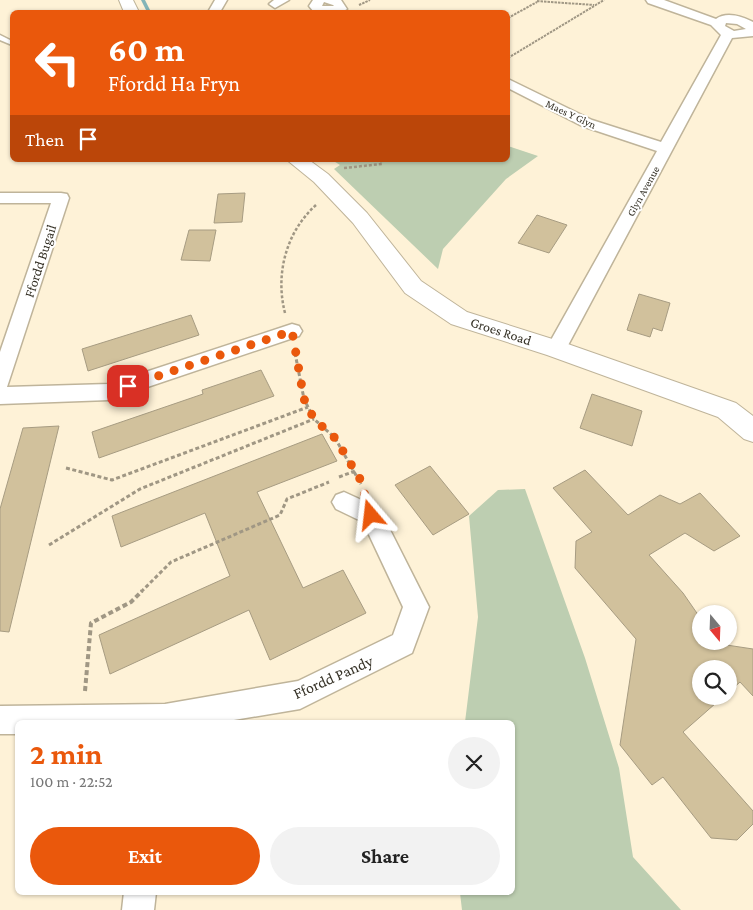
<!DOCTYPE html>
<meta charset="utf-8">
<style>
body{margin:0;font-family:"Crimson Pro",serif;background:#f2f2f2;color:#222;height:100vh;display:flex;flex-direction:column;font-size:19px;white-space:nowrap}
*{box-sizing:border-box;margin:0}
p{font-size:16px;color:#767676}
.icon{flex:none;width:28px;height:28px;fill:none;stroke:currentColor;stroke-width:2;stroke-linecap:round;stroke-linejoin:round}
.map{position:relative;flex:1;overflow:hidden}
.sheet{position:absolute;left:15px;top:720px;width:500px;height:175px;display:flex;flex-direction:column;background:#fff;border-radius:8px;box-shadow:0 1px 4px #0004}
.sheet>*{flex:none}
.banner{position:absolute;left:10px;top:10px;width:500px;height:152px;border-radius:8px;box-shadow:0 1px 4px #0004;background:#ea580c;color:#fff;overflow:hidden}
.needle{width:32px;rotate:161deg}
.controls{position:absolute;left:692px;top:605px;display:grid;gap:10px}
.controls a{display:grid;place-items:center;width:45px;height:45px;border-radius:50%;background:#fff;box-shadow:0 1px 4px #0004;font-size:25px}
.pin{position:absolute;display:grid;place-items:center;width:42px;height:42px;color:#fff;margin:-21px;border-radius:10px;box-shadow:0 2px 8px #0006}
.me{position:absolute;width:55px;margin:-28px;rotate:343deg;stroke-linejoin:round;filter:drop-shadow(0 0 4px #0008)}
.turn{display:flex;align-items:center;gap:18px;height:105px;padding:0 15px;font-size:22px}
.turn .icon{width:65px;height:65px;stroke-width:2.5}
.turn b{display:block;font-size:35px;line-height:42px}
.then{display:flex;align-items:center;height:48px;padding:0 15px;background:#0003;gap:10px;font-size:19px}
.round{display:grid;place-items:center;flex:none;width:52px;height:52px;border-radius:26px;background:#f2f2f2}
.summary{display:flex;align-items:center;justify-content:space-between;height:85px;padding:0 15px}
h1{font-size:30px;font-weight:700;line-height:38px;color:#ea580c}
.cta{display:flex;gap:10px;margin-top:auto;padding:10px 15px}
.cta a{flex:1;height:58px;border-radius:30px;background:#ea580c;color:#fff;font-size:20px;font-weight:700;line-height:58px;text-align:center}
.cta a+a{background:#f2f2f2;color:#222}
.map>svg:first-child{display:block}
.green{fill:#bdceb1}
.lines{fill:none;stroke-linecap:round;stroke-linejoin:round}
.stream{fill:#83b5b8;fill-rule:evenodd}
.building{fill:#d1c19c;stroke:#a79c82}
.service-casing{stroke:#bfb49a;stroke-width:3}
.minor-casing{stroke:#bfb49a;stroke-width:3}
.tertiary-casing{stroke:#bfb49a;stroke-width:2}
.path-far3{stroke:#a09784;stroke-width:2;stroke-dasharray:2.5 1;stroke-linecap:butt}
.path-far2{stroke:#a09784;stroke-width:2.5;stroke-dasharray:3 2;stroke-linecap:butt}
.path-far1{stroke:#a09784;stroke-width:3;stroke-dasharray:4 2.5;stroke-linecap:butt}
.path{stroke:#a09784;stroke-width:4;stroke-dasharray:5 3;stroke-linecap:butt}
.service{fill:#fff;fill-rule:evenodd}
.minor{fill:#fff;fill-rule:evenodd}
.tertiary{fill:#fff;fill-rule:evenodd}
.route{stroke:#ea580c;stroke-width:9;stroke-dasharray:0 16.2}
.labels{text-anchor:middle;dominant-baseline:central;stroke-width:4;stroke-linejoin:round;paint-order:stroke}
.far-street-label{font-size:11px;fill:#363227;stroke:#fff}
.street-label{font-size:14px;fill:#363227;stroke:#fff}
.near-street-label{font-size:16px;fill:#363227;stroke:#fff}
</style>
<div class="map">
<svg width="753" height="910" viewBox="0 0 753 910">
<rect width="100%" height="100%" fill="#fef2d7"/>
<!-- green -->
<path class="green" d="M508 146 538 156 506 179 443 249 438 269 334 169 340 165 332 160H508Z
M525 489 585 658 619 768 633 857 681 910H462L460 893 512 892V722H465L478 617 469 516 498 490Z"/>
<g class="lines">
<!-- stream -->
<path class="stream" d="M141 0H145L151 12H147Z"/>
</g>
<!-- building -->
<path class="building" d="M245 193 242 222 214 223 218 194Z
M537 215 567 225 549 253 518 243Z
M189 230H216L210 261 181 260Z
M639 294 670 303 662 331 653 328 650 337 627 330Z
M191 315 199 335 88 371 82 349Z
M261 370 274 396 99 458 92 432 203 394 202 390Z
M592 394 642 411 632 446 580 428Z
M59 426 9 632 0 631V509L23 428Z
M322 434 337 461 257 492 303 588 343 570 366 613 270 660 249 610 110 674 99 635 230 576 205 513 121 547 112 516Z
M430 466 469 514 433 535 395 485Z
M585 470 628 515 660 495 680 504 700 493 740 536 714 551 685 533 649 555 683 593 701 619V641H718L720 644 753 649V696L740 682 729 692V669H701V696H724L683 732 753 811V824L737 840 711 838 663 777 652 785 620 745 636 639 575 568 576 541 592 532 553 488Z"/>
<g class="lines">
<defs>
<path id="service" d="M0 35 12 41V45L0 40Z"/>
<path id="minor" d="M215 0H227L220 12H208Z
M274 0H289L275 8 269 4Z
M313 0H341L347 9 342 12H314L309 6ZM324 2 333 5 334 6H322Z
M646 0H664L716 19C727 11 743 17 753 22V36L732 38 566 349 563 354 556 356 549 354 546 349 657 151 582 126 508 88V79L592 120 661 142 721 35 711 25 648 3ZM726 23 737 24 746 29 734 31 725 26Z
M0 193H61L67 194 69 198 7 387 109 384 292 324 299 326 302 331 299 336 109 400 0 404V352L51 203H0Z
M344 492 379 508 429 607 412 653 300 709 222 722H18V734H0V706L165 704 298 681 393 635 403 607 363 522 336 509 332 502 336 495Z
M124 892H156L154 910H122Z"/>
<path id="tertiary" d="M119 0H133L139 12H124Z
M287 160H309L328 174 367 213 421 281 467 312 565 343 736 403 753 416V442L744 439 718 417 547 355 451 324 405 293 353 223 314 182Z"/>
</defs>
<!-- service casing -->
<use href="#service" class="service-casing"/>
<!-- minor casing -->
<use href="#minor" class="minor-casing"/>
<!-- tertiary casing -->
<use href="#tertiary" class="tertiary-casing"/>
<!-- path-far3 -->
<path class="path-far3" d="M537 1 594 5
M359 5 370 0
M508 18 537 2
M508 58 604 0"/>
<!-- path-far2 -->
<path class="path-far2" d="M344 168 382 164 381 160
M285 313C275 274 286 232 316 205"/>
<!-- path-far1 -->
<path class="path-far1" d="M295 353 304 399 314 419 335 438 361 484
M66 468 112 480 308 407
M339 477 355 471
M49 545 140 489 314 419
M141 592 171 562 280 515 287 499 329 482"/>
<!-- path -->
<path class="path" d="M85 691 91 623 131 602 142 591"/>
<!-- service -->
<use href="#service" class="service"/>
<!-- minor -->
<use href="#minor" class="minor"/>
<!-- tertiary -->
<use href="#tertiary" class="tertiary"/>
</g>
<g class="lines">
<!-- route -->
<path class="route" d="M128 386 292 331 304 399 314 419 335 438 360 479 371 515"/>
</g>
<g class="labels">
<!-- far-street labels -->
<g class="far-street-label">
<text transform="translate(571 114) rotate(25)">Maes Y Glyn</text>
<text transform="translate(643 191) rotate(-61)">Glyn Avenue</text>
</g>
<!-- street labels -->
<g class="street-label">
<text transform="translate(40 261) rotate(-72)">Ffordd Bugail</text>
<text transform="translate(501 331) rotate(18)">Groes Road</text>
</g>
<!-- near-street labels -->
<g class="near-street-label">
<text transform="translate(333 677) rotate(-24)">Ffordd Pandy</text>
</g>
</g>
</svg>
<div class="controls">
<a><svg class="needle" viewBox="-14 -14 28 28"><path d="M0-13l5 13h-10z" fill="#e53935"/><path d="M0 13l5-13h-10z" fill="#767676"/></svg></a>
<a><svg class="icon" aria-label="search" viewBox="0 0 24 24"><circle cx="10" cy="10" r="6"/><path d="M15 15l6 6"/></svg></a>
</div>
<div class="pin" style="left:128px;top:386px;background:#d93025"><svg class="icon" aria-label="arrive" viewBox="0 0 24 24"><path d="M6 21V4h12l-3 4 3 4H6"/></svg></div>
<svg class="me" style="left:371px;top:515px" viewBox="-20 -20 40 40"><path d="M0-17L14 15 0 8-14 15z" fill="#ea580c" stroke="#fff" stroke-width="4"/></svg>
<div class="banner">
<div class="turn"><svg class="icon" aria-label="left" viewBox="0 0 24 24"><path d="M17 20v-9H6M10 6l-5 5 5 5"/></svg><div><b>60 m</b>Ffordd Ha Fryn</div></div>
<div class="then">Then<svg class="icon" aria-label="arrive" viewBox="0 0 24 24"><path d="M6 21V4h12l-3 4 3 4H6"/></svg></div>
</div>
<section class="sheet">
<div class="summary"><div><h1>2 min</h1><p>100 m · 22:52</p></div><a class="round"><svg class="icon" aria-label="close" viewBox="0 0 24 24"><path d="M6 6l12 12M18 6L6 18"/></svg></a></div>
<div class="cta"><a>Exit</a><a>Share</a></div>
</section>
</div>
